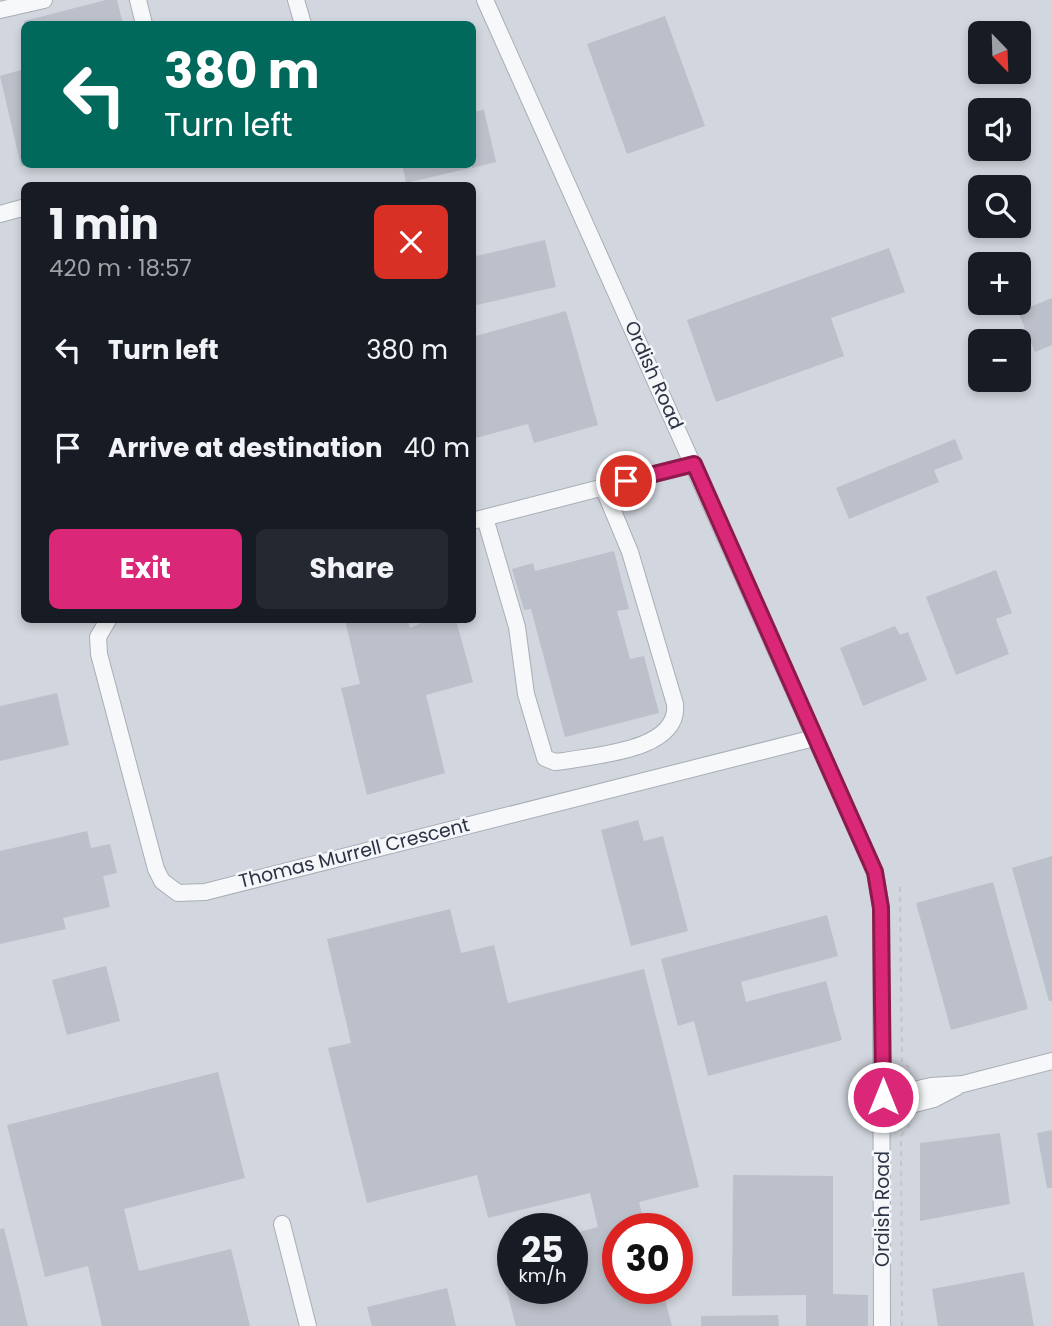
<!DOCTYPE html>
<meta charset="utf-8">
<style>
body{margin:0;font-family:Poppins,sans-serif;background:#242831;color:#f1f3f6;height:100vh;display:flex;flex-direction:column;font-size:26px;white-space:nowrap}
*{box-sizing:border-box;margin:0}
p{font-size:23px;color:#9ea1a6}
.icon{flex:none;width:38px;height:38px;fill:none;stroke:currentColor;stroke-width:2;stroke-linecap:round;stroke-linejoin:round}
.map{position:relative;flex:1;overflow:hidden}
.panel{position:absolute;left:21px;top:182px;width:455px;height:441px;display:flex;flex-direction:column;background:#171b24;border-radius:10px;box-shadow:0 4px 10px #0003}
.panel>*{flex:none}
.hud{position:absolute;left:21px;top:21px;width:455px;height:147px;border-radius:10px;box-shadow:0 4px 10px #0003;background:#00695c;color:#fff;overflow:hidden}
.needle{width:46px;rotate:157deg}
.tools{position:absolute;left:968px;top:21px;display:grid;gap:14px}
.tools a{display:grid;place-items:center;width:63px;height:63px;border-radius:10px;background:#171b24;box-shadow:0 4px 10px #0003;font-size:35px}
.speed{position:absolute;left:497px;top:1213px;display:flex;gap:14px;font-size:35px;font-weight:700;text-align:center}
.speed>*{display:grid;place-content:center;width:91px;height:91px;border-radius:50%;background:#171b24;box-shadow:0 4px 10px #0003;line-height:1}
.speed small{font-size:18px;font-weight:400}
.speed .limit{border:10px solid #d22;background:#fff;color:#111}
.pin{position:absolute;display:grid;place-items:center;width:60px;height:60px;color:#fff;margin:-30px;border:4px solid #fff;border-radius:50%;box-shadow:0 2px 7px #0007}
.me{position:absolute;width:77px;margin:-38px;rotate:0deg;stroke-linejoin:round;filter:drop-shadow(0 0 5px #0008)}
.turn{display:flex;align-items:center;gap:24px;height:147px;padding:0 28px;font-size:32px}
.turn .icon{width:91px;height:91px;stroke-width:2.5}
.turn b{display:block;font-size:49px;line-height:60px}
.round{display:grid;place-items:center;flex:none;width:74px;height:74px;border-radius:10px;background:#242831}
.summary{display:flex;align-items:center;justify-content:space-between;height:119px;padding:0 28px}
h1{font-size:42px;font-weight:700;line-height:52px}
.primary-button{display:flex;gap:14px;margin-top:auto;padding:14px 28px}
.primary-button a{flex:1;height:80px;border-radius:10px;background:#db2777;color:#fff;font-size:28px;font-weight:700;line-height:80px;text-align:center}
.primary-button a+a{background:#242831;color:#f1f3f6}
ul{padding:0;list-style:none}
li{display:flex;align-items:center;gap:21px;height:98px;padding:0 28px}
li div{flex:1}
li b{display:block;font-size:26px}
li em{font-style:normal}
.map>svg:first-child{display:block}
.built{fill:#d2d6de;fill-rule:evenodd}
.building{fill:#bbc0ca}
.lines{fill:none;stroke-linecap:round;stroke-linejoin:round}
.minor-casing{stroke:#a9aeb7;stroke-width:18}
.path{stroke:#c2c5cb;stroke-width:2;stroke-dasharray:5 5;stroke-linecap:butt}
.minor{stroke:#f7f8fa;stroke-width:16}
.route-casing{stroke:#8e194d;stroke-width:18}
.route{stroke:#db2777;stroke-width:12}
.labels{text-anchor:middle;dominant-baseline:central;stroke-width:5;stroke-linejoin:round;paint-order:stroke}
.street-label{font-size:19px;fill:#2b3445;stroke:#f4f6f9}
</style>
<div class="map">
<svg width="1052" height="1326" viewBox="0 0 1052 1326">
<rect width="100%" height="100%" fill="#e4e7ec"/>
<!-- built -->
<path class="built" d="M0 0H1052V1326H0ZM24 24H472V164H24ZM980 33H1018V72H980ZM980 110H1018V149H980ZM24 186H472V620H24ZM980 187H1018V226H980ZM980 264H1018V303H980ZM980 341H1018V380H980ZM513 1228H572V1288H513ZM618 1228H677V1288H618Z"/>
<!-- building -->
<path class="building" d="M106 0H117L123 24H24V21Z
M665 16 705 126 627 154 587 44Z
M24 69V166H21L0 76Z
M484 110 496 162 472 168V112Z
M402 164H469L470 168 406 183Z
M545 240 556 287 472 306V257Z
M889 248 905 292 831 318 844 356 716 402 687 320Z
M1052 298V345L1035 352 1018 312Z
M566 311 598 425 534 443 528 424 472 439V337Z
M955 439 963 459 934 470 939 482 849 519 836 488Z
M614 551 629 609 617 611 630 659 644 656 659 713 565 737 531 609 524 610 512 569 533 563 535 571Z
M996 570 1012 613 996 619 1009 654 956 675 926 597Z
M345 620H408L410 628 428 620H456L473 682 426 695 445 773 367 795 341 688 360 684Z
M895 626 900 635 908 632 927 680 863 706 840 648Z
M57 693 69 745 0 761V706Z
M638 820 644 841 663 836 688 931 631 946 601 830Z
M87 831 91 848 110 844 117 873 103 876 110 907 63 918 66 929 0 944V851Z
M1052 856V1001H1049L1012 868Z
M993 882 1028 1009 951 1030 916 903Z
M450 909 461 953 494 945 508 1003 644 969 699 1187 639 1202 646 1228H618V1288H662L672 1326H516L497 1254 513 1250V1288H572V1234L598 1227 590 1193 488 1218 477 1175 367 1203 328 1048 351 1043 327 939Z
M827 915 838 956 741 982 746 1002 826 981 842 1040 708 1076 694 1021 678 1026 661 959Z
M106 966 120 1021 67 1035 52 980Z
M218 1072 245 1178 124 1209 139 1271 231 1249 250 1326H102L88 1266 45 1277 7 1125Z
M1052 1130V1188H1047L1037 1133Z
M1000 1133 1010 1204 920 1221V1143Z
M733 1175 833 1176V1294L868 1295V1326H806V1295L732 1296Z
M4 1228 28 1326H0V1229Z
M1024 1272 1034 1326H938L932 1289Z
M447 1288 456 1326H372L367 1307Z
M778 1315 779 1326H701V1316Z"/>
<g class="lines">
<defs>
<path id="minor" d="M138 0 144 24
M296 0 303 24
M485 0 875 872 881 907 882 1326
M0 10 44 0
M0 214 22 208
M485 518 517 627 526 694 545 758 555 762 564 761C597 755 680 750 675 704L630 552 603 487
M472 521 694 464
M108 620 98 637 99 654 156 869 162 881 178 893 205 892 814 738
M883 1097 931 1086 963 1084 1052 1061
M883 1112 934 1099 957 1087
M282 1224 308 1326"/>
</defs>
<!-- minor casing -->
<use href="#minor" class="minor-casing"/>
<!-- path -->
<path class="path" d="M900 887 902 1062 911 1069 910 1075
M902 1326 901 1136 909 1126V1120"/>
<!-- minor -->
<use href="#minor" class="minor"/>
</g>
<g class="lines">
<defs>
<path id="route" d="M626 481 694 464 875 872 881 908 883 1097"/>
</defs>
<!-- route casing -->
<use href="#route" class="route-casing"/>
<!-- route -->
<use href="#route" class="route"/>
</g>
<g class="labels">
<!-- street labels -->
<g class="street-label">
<text transform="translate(654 375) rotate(66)">Ordish Road</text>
<text transform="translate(354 853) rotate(-14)">Thomas Murrell Crescent</text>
<text transform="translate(882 1209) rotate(-90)">Ordish Road</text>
</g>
</g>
</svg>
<div class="tools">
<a><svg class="needle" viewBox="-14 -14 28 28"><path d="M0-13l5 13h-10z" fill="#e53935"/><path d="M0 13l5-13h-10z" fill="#9ea1a6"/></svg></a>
<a><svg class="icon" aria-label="sound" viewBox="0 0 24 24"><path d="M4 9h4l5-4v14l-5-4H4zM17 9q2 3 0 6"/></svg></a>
<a><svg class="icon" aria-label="search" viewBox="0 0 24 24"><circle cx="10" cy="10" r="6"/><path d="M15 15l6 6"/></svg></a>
<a>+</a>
<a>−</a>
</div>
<div class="speed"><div>25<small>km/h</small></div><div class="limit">30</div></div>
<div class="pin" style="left:626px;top:481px;background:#d93025"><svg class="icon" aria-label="arrive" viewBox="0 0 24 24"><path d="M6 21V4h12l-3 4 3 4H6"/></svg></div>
<svg class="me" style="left:883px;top:1097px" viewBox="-20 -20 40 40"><circle r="17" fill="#db2777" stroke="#fff" stroke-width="3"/><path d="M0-11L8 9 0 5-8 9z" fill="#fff"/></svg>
<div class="hud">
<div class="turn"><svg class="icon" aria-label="left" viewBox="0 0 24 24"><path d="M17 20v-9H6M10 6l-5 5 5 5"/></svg><div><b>380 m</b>Turn left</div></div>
</div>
<section class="panel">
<div class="summary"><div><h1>1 min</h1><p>420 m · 18:57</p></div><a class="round" style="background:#d93025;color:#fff"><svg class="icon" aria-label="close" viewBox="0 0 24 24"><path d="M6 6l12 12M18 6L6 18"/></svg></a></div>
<ul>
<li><svg class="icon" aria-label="left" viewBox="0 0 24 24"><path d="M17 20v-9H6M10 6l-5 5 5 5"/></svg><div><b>Turn left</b></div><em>380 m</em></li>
<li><svg class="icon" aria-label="arrive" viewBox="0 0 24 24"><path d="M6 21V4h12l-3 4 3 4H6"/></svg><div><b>Arrive at destination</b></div><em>40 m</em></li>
</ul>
<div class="primary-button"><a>Exit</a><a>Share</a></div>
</section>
</div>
